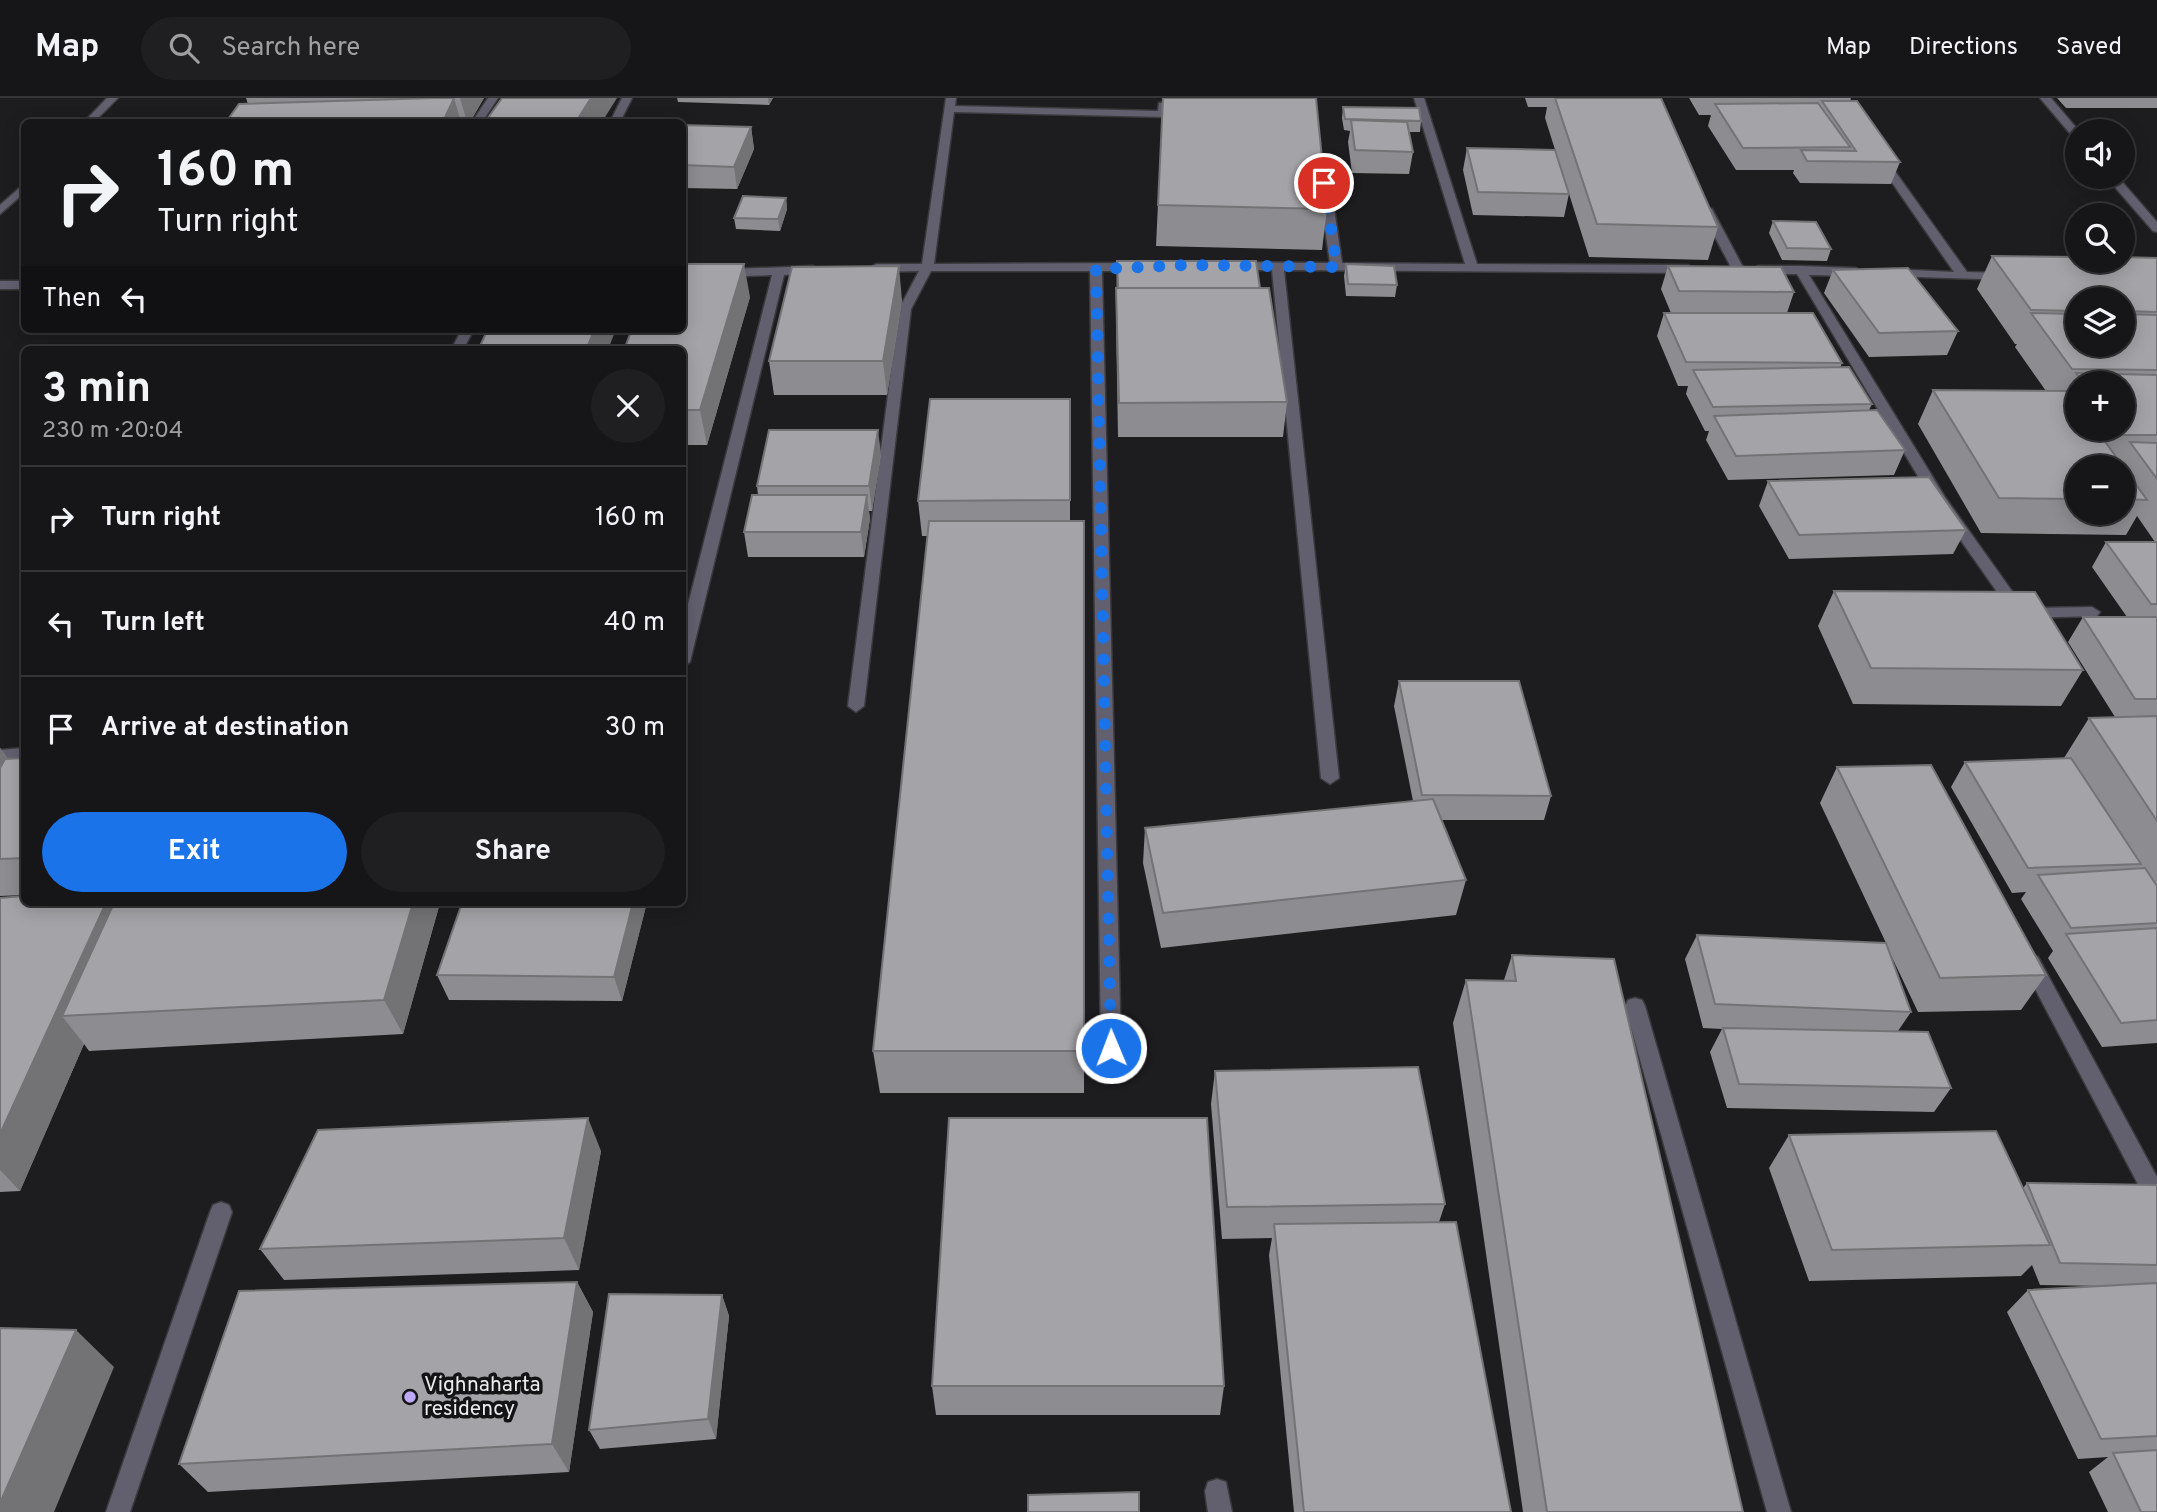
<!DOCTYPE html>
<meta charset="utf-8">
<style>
body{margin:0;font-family:Overpass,sans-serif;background:#1f1e20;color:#f1f3f6;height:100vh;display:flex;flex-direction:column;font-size:26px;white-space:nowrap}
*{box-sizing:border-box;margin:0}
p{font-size:23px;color:#9e9fa1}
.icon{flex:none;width:38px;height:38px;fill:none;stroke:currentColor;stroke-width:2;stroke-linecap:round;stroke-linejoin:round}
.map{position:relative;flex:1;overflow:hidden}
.details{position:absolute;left:21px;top:248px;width:665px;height:560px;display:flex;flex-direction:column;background:#161517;border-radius:10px;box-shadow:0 4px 18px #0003,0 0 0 2px #353436}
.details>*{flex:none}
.banner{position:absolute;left:21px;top:21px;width:665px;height:214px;border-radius:10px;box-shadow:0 4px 18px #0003,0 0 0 2px #353436;background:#161517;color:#f1f3f6;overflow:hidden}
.fabs{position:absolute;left:2065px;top:21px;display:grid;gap:14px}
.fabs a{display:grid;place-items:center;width:70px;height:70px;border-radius:50%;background:#161517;box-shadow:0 4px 18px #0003,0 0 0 2px #353436;font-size:35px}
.pin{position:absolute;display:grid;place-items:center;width:60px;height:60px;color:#fff;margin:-30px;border:4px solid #fff;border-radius:50%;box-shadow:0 2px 7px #0007}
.me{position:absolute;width:77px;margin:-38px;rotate:359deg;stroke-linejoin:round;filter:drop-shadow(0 0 5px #0008)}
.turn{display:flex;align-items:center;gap:24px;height:147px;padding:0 21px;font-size:32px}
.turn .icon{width:91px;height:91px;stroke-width:2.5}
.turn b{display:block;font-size:49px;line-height:60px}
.then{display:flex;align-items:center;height:66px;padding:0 21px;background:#0003;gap:14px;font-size:26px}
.round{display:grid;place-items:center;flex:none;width:74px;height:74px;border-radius:37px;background:#1f1e20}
.summary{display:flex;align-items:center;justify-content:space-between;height:119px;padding:0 21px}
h1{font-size:42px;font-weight:700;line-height:52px}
.action{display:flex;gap:14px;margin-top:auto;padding:14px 21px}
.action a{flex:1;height:80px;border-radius:42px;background:#1a73e8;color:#fff;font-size:28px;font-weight:700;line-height:80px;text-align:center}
.action a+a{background:#1f1e20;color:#f1f3f6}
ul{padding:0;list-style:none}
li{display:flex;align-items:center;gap:21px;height:105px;padding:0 21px;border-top:2px solid #353436}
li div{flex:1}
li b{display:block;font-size:26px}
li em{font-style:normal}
header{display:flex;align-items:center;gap:42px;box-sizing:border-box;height:98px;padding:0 35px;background:#161517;border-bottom:2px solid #353436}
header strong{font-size:33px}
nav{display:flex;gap:38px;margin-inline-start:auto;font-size:24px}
.search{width:490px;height:63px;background:#1f1e20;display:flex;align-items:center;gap:18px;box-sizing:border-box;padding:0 24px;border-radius:38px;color:#9e9fa1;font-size:26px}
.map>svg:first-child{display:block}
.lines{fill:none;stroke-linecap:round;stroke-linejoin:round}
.minor-casing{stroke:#3a393c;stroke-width:3}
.minor{fill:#625f6f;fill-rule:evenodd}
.wall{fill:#8d8c90;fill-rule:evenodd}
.shaded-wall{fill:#737275}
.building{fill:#a4a3a7;stroke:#737275;stroke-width:2}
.route{stroke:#1a73e8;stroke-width:12;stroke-dasharray:0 21.6}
.poi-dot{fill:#bda9f5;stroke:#141316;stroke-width:2.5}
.labels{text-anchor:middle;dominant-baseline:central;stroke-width:7;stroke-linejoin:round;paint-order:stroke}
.near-poi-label{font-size:21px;fill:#ececee;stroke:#141316;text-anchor:start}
</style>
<header>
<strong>Map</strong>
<div class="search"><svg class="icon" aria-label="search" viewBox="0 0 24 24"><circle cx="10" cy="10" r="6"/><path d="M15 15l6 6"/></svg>Search here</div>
<nav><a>Map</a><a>Directions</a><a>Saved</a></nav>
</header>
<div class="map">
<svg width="2157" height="1414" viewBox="0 0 2157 1414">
<rect width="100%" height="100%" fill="#1d1c1f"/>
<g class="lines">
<defs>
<path id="minor" d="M107 0H118L94 24H84Z
M488 0H498L482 24H472Z
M622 0H632L620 24H610Z
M946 0H956L955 8 1158 13 1159 5 1176 4 1181 7 1169 10V16L1164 19 954 14 934 166 1139 165 1145 169 1139 173H1102L1121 950 1118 956 1111 958 1104 956 1101 950 1090 173H931L911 211 864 608 856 614 848 608 899 211 919 173 876 174 870 170 876 166H922Z
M1414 0H1424L1477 166 1688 167 1694 171 1688 175 1284 172 1339 680 1330 686 1321 680 1272 172H1233L1227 168 1233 164 1330 165 1316 69 1322 66 1328 69 1342 165 1465 166Z
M2040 0H2051L2079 33H2077V40L2073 39Z
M1880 57 1884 58 1967 174 2007 175 2013 179 2011 182 1887 178V172L1891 171 1954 174 1875 60Z
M2106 79H2118L2157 124V134L2153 133Z
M24 86V95L0 116V107Z
M1702 109 1712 111 1744 171 1742 174 1732 171 1700 111Z
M813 168 819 172 817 175 784 177 690 564 682 569V530L772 177 682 181V173Z
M1800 168 1856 170 1862 174 1856 178 1809 177 1945 399 2024 510 2092 509 2100 514 2097 518 2026 520 2014 518 1931 400 1797 176H1758L1752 172 1758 168Z
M0 183H24V191H0Z
M462 231H474L463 252H451Z
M24 650V662L0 664V652Z
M2031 856 2038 859 2157 1079V1110L2149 1107 2021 864 2024 859Z
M1635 900 1642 902 1645 908 1791 1414H1767L1625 908 1628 902Z
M221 1104 229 1107 232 1114 130 1414H106L210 1114 213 1107Z
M1217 1381 1226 1384 1232 1414H1208L1205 1393 1208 1384Z"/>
</defs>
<!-- minor casing -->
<use href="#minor" class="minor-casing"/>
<!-- minor -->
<use href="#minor" class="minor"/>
</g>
<!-- wall -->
<path class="wall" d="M246 0H484L470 24H226L248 6Z
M677 0H773L769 7 678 4Z
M1163 0 1327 111 1322 152 1156 148Z
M1525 0H1661L1718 129 1708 162 1589 159 1545 20 1547 9H1528Z
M1689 0H1851L1850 3 1900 64 1891 86 1800 85 1793 75 1794 72H1736L1708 28 1711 17H1699Z
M2057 0H2157V10H2066Z
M1343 9 1421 23 1420 34H1409L1413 54 1409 76 1352 75 1348 44 1350 33 1344 32 1342 20Z
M682 27 751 29 754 51 737 91 682 90Z
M1467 50 1569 96 1564 119 1473 117 1463 72Z
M786 100 787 111 780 133 736 131 734 120Z
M1773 123 1831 151 1827 163 1782 162 1769 135Z
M1992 158 2157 160V945L2102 949 2048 860 2053 853 2021 801 2026 794 2012 795 1951 689 1965 664 2064 660 2089 620 2115 619 2068 544 2083 519H2127L2092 469 2106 444H2155L2137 418 2126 437 1981 435 1918 326 1933 292 2046 293 2015 249 2017 246H2015L1977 191ZM2077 201H2123V247H2077ZM2077 285H2123V331H2077ZM2077 369H2123V415H2077Z
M1117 163 1260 190 1287 304 1283 339H1118L1116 224Z
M1346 166 1397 187 1395 199 1346 198 1344 178Z
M1668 168 1794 194 1787 215 1842 265 1840 270 1872 306 1869 312 1905 352 1894 377 1728 382 1706 342 1709 333H1705L1686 296 1688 288H1678L1657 238 1664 215H1671L1661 191Z
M1833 172 1958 233 1947 257 1869 259 1824 195Z
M750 199 707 347H682V252Z
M902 202 887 297H774L769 263Z
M1070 301V423H1084V995H880L873 953 928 438H922L918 403Z
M881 356 872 413H869L870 421 864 459H748L744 434 758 397 757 388Z
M1768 383 1966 432 1953 456 1789 461 1759 408Z
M1834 493 2083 572 2061 608 1853 606 1818 528Z
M1399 583 1551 698 1544 722H1442L1466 782 1456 817 1161 850 1143 765 1145 730 1413 703 1394 608Z
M0 650 8 661 24 660V797L0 798Z
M1837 669 2046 877 2021 912 1918 914 1888 851 1911 914 1898 933 1951 990 1934 1014 1727 1010 1710 954 1722 931 1703 930 1685 861 1697 837 1886 845 1820 705Z
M0 800 24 805H440L403 936 89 953 84 946 20 1093 0 1094Z
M646 808 622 903 449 902 437 877Z
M1512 857 1743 1414H1523L1453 925 1466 882H1504Z
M1215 973 1445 1106 1439 1124 1511 1414H1294L1269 1157 1272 1140 1222 1141 1211 1006Z
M1789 1037 2023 1090 2027 1085 2157 1087V1414H2108L2089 1374 2108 1359 2078 1361 2007 1214 2028 1192 2102 1188 2040 1187 2032 1167 2021 1178 1809 1183 1769 1070Z
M601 1053 579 1172 284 1182 260 1151Z
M577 1184 593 1214 569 1374 208 1394 179 1366Z
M722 1197 729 1218 716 1341 600 1351 589 1332Z
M932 1288H1224L1220 1317H936Z"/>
<!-- shaded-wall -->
<path class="shaded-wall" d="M454 0 461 24H443Z
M460 0H484L470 24H467Z
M591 0H617L602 24H576Z
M768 0H773L769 7Z
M751 29 754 51 737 91 734 69Z
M786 100 787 111 780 133 778 121Z
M744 166 750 199 707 347 700 312Z
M899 168 902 202 887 297 883 263Z
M595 231H616L608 252H586Z
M878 332 881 356 872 413 869 388Z
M867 397 870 421 864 459 861 434Z
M683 423 688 447 682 468Z
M0 650 20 679 0 716Z
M106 805H118L62 918 84 946 20 1093 0 1072V1036Z
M413 805H440L403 936 384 902Z
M633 805H645L646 808 622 903 614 879Z
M588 1020 601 1053 579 1172 564 1140Z
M577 1184 593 1214 569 1374 552 1346Z
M722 1197 729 1218 716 1341 708 1321Z
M76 1232 114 1269 54 1414H0V1405Z"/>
<!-- building -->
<path class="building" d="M433 0H454L443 24H226L239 6Z
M502 0H591L576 24H485Z
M1163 0H1316L1327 111 1158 107Z
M1555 0H1661L1718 129 1597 126Z
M1822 3H1857L1900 64 1807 63 1801 52 1856 53Z
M1818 5 1850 49 1743 50 1715 6Z
M1343 9 1419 10 1421 23 1345 21Z
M1351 22 1407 24 1413 54 1355 52Z
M682 27 751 29 734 69 682 67Z
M1467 50 1555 52 1569 96 1478 94Z
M743 98 786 100 778 121 734 120Z
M1773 123 1816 124 1831 151 1787 150Z
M1992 158 2077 159V163H2123V159L2157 160V214L2123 213V201H2077V213L2031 212Z
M1117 163H1256L1260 190H1118Z
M682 166H744L700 312H682V252H624L632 231H682Z
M1346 166 1394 168 1397 187 1348 186Z
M899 168 883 263H769L792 169Z
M1668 168 1781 169 1794 194 1679 193Z
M1908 170 1958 233 1879 235 1833 172Z
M1116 190H1269L1287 304 1119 305Z
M1664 215H1813L1842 265 1686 264Z
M2031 215 2077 216V247H2123V216L2157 217V272L2072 271Z
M488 231H595L586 252H478Z
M1849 269 1872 306 1713 309 1693 272Z
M2076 275 2157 277V337H2121L2116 331H2123V285H2083Z
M1933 292 2070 293 2077 304V331H2096L2147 402 2123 401V369H2077V401L1999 400Z
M930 301H1070V402L918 403Z
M1877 312 1905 352 1736 358 1714 318Z
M769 332H878L869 388H757Z
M2130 344 2157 345V381Z
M1929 379 1966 432 1799 437 1768 383Z
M752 397H867L861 434H744Z
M929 423H1084V953H873Z
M2106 444H2157V506H2151Z
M1834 493 2035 494 2083 572 1871 570Z
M2083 519H2157V601H2135Z
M1399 583H1519L1551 698 1422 697Z
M2157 618V723L2089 620Z
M24 660V760L0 761V670L5 661Z
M2071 660 2141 766 2028 770 1965 664Z
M1931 667 2046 877 1940 880 1837 669Z
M1433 701 1466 782 1163 815 1145 730Z
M2145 770 2157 788V825L2071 830 2038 777Z
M24 798V805H106L0 1036V800Z
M114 805H413L384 902 62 918Z
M462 805H633L614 879 437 877Z
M2157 830V922L2121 925 2066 836Z
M1697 837 1886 845 1911 914 1715 906Z
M1512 857 1614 861 1743 1414H1547L1466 882 1516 883Z
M1723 930 1928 934 1951 990 1739 986Z
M1418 969 1445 1106 1227 1109 1215 973Z
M588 1020 564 1140 260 1151 318 1032Z
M949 1020H1207L1224 1288H932Z
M1996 1033 2050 1147 1832 1152 1789 1037Z
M2027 1085 2157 1087V1167L2060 1165Z
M1456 1124 1511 1414H1304L1274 1126Z
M577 1184 552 1346 179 1366 239 1193Z
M2157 1185V1338L2101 1341 2028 1192Z
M609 1196 722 1197 708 1321 589 1332Z
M0 1230 76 1232 0 1405Z
M2157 1352V1414H2141L2113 1355Z
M1139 1394V1414H1028V1397Z"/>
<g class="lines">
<!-- route -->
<path class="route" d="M1111 950 1096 171 1189 167 1337 169 1324 85"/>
</g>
<!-- markers -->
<circle class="poi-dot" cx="410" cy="1299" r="7"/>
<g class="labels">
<!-- near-poi labels -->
<g class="near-poi-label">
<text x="424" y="1287">Vighnaharta<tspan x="424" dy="24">residency</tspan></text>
</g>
</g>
</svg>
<div class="fabs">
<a><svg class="icon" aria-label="sound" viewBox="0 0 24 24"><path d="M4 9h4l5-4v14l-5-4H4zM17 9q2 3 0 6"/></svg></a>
<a><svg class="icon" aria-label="search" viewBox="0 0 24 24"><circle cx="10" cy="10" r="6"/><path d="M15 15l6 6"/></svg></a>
<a><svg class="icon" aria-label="layers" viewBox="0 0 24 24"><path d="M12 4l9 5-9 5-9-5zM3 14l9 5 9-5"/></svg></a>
<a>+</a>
<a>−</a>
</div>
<div class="pin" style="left:1324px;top:85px;background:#d93025"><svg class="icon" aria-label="arrive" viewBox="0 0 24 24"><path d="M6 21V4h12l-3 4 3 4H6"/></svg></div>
<svg class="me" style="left:1111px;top:950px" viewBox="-20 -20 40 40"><circle r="17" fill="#1a73e8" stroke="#fff" stroke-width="3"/><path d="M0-11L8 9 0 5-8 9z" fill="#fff"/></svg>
<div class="banner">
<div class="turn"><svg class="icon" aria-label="right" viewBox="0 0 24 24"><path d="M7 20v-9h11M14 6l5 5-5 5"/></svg><div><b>160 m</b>Turn right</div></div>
<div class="then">Then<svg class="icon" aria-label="left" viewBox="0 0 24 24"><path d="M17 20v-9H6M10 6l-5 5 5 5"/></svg></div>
</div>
<section class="details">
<div class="summary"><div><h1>3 min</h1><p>230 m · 20:04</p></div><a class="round"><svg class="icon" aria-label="close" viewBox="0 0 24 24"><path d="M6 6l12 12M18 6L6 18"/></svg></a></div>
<ul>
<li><svg class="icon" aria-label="right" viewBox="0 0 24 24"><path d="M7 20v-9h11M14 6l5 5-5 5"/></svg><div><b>Turn right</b></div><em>160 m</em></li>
<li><svg class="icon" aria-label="left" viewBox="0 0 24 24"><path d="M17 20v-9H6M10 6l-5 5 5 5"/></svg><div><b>Turn left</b></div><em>40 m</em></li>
<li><svg class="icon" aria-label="arrive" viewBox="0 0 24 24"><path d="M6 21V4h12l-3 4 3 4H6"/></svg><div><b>Arrive at destination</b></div><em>30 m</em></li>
</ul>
<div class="action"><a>Exit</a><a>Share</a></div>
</section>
</div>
